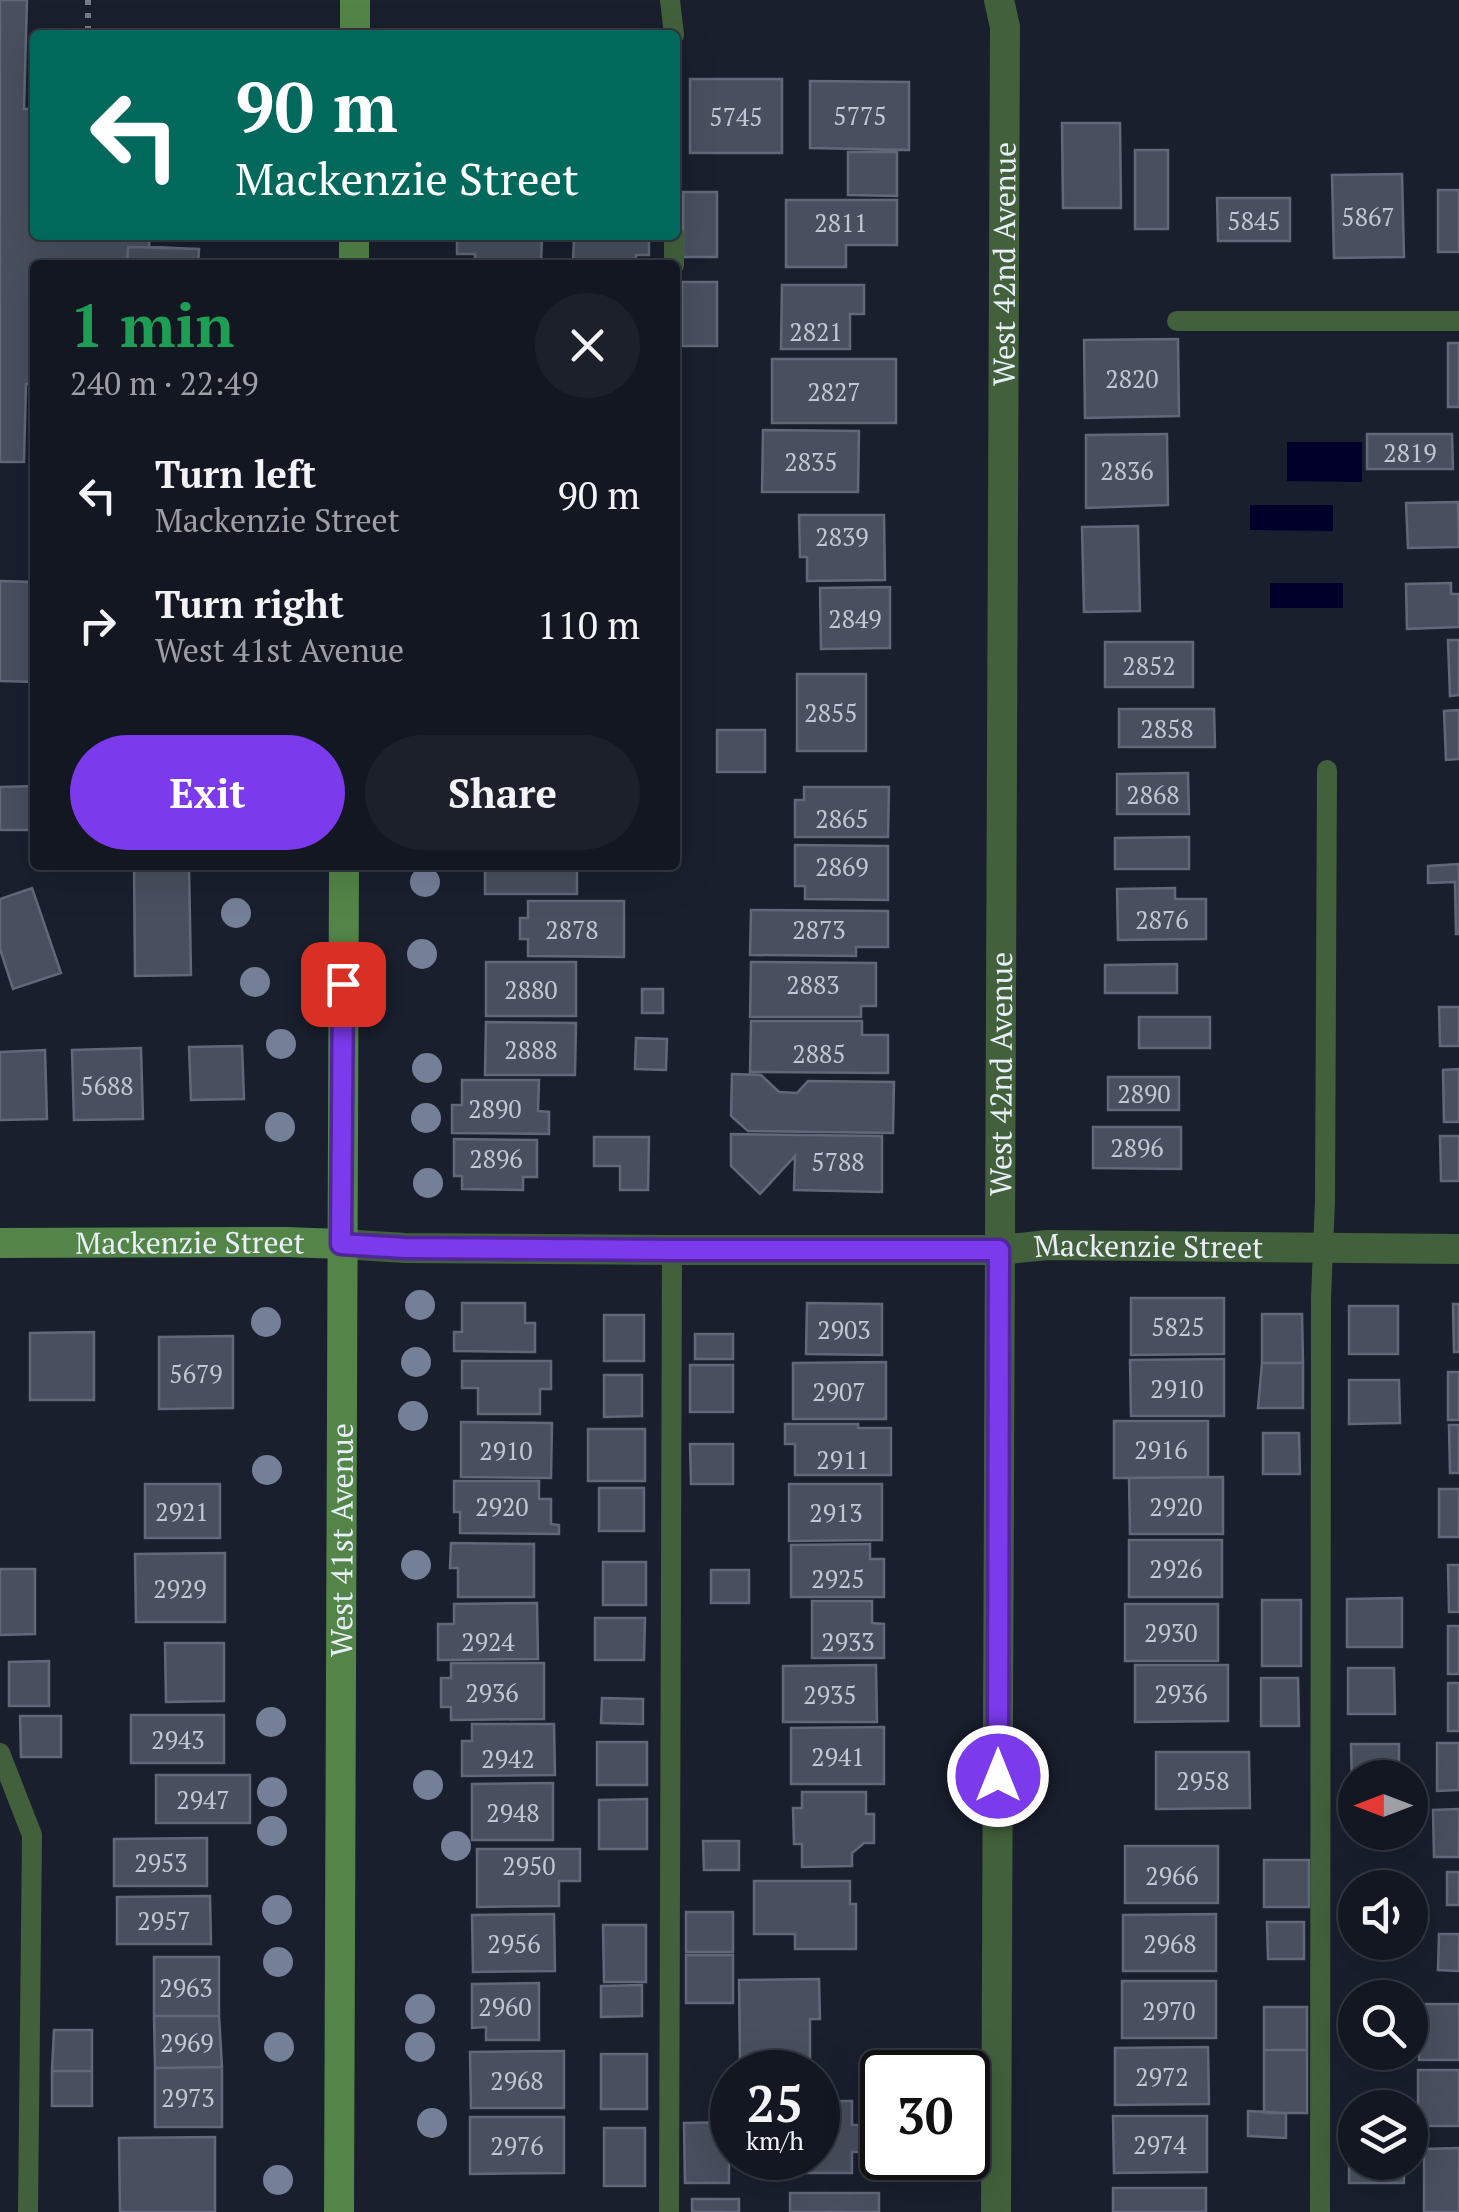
<!DOCTYPE html>
<meta charset="utf-8">
<style>
body{margin:0;font-family:"PT Serif",serif;background:#1c202a;color:#f1f3f6;height:100vh;display:flex;flex-direction:column;font-size:38px;white-space:nowrap}
*{box-sizing:border-box;margin:0}
p{font-size:32px;color:#9d9fa5}
.icon{flex:none;width:55px;height:55px;fill:none;stroke:currentColor;stroke-width:2;stroke-linecap:round;stroke-linejoin:round}
.map{position:relative;flex:1;overflow:hidden}
.panel{position:absolute;left:30px;top:260px;width:650px;height:610px;display:flex;flex-direction:column;background:#131722;border-radius:10px;box-shadow:0 10px 40px #0002,0 0 0 2px #323640}
.panel>*{flex:none}
.guide{position:absolute;left:30px;top:30px;width:650px;height:210px;border-radius:10px;box-shadow:0 10px 40px #0002,0 0 0 2px #323640;background:#00695c;color:#fff;overflow:hidden}
.needle{width:65px;rotate:270deg}
.fabs{position:absolute;left:1338px;top:1760px;display:grid;gap:20px}
.fabs a{display:grid;place-items:center;width:90px;height:90px;border-radius:50%;background:#131722;box-shadow:0 10px 40px #0002,0 0 0 2px #323640;font-size:50px}
.speed{position:absolute;left:710px;top:2050px;display:flex;gap:20px;font-size:50px;font-weight:700;text-align:center}
.speed>*{display:grid;place-content:center;width:130px;height:130px;border-radius:50%;background:#131722;box-shadow:0 10px 40px #0002,0 0 0 2px #323640;line-height:1}
.speed small{font-size:25px;font-weight:400}
.speed .limit{border:5px solid #111;border-radius:15px;background:#fff;color:#111}
.pin{position:absolute;display:grid;place-items:center;width:85px;height:85px;color:#fff;margin:-42px;border-radius:20px;box-shadow:0 5px 15px #0006}
.me{position:absolute;width:110px;margin:-55px;rotate:0deg;stroke-linejoin:round;filter:drop-shadow(0 0 8px #0008)}
.turn{display:flex;align-items:center;gap:35px;height:210px;padding:0 40px;font-size:45px}
.turn .icon{width:130px;height:130px;stroke-width:2.5}
.turn b{display:block;font-size:70px;line-height:85px}
.round{display:grid;place-items:center;flex:none;width:105px;height:105px;border-radius:52px;background:#1c202a}
.summary{display:flex;align-items:center;justify-content:space-between;height:170px;padding:0 40px}
h1{font-size:60px;font-weight:600;line-height:75px;color:#1e9e55}
.cta{display:flex;gap:20px;margin-top:auto;padding:20px 40px}
.cta a{flex:1;height:115px;border-radius:60px;background:#7c3aed;color:#fff;font-size:40px;font-weight:600;line-height:115px;text-align:center}
.cta a+a{background:#1c202a;color:#f1f3f6}
ul{padding:0;list-style:none}
li{display:flex;align-items:center;gap:30px;height:130px;padding:0 40px}
li div{flex:1}
li b{display:block;font-size:38px}
li em{font-style:normal}
.map>svg:first-child{display:block}
.water{fill:#01002b}
.building{fill:#484f5e;stroke:#616879;stroke-width:2.5}
.lines{fill:none;stroke-linecap:round;stroke-linejoin:round}
.path{stroke:#777c89;stroke-width:6;stroke-dasharray:5 8;stroke-linecap:butt}
.lane{stroke:#42603b;stroke-width:20}
.street{stroke:#42603b;stroke-width:30}
.secondary{stroke:#538548;stroke-width:30}
.tree{fill:#747f98}
.route-casing{stroke:#51269a;stroke-width:25}
.route{stroke:#7c3aed;stroke-width:18}
.labels{text-anchor:middle;dominant-baseline:central;stroke-width:9;stroke-linejoin:round;paint-order:stroke}
.number-label{font-size:25px;fill:#c2c6d2}
.street-label{font-size:30px;fill:#eaeef8;stroke:#07090f}
</style>
<div class="map">
<svg width="1459" height="2212" viewBox="0 0 1459 2212">
<rect width="100%" height="100%" fill="#191f2d"/>
<!-- water -->
<path class="water" d="M1287 442H1362V482L1287 481Z
M1250 505H1333V531L1250 530Z
M1270 583H1343V608H1270Z"/>
<!-- building -->
<path class="building" d="M0 0H27L24 109H35V235H150L149 247 199 249 198 265H35V384H26L24 462H0Z
M690 79H782V153H690Z
M810 81 909 82V150L810 148Z
M1062 123H1120L1121 208H1063Z
M1135 150H1168V229H1135Z
M848 152H897V196L848 195Z
M1402 174 1404 257 1334 258 1332 175Z
M1438 190H1459V252H1438Z
M683 192H717V257H683Z
M1217 198H1290V241H1218Z
M786 200H897V245H846V267H786Z
M457 235H556V237L542 236 541 265H475V254H457Z
M574 235H649V255H636V265H573Z
M128 247 199 249 198 265H127Z
M682 282H717V346H682Z
M782 285H864V314H850V349H781Z
M1178 339 1179 416 1085 418 1084 340Z
M1448 343H1459V407H1448Z
M772 359H896V423H772Z
M763 430 859 431 858 492H762Z
M1167 434 1168 505 1086 508V435Z
M1367 434H1452L1453 469H1367Z
M1458 502 1459 547 1408 548 1406 503Z
M799 515H884L885 580 807 581V557H800Z
M1138 526 1140 611 1084 612 1082 527Z
M0 581 35 582V682L0 681Z
M1451 583V594H1459V627L1407 629 1406 584Z
M890 587V648L821 649 820 588Z
M1448 640H1459V695L1450 696Z
M1105 642H1193V687H1105Z
M797 674H866V751H797Z
M1119 709H1214L1215 747H1119Z
M1459 710V759L1446 760 1444 711Z
M717 730H765V772H717Z
M1188 773 1189 814H1117V774Z
M35 786V830H0V787Z
M804 787H889L888 837H795V800H804Z
M1189 837V869H1115V838Z
M795 845 888 846V900L805 899V886H795Z
M1459 864V934H1456L1455 882 1428 883V866Z
M134 865H189L191 975 135 976Z
M485 865H577V894H485Z
M32 888 61 973 13 989 0 949V899Z
M1175 888V899H1206V939L1118 940 1117 889Z
M528 901H624V957L528 956V939H520V918H528Z
M751 910 888 911V947H856V956L750 955Z
M486 962H576V1016H486Z
M751 962 876 963V1006H861V1017H750Z
M1177 964V993H1105V965Z
M642 989H663V1013H642Z
M1439 1007H1459V1046H1440Z
M1139 1017H1210V1048H1139Z
M751 1021H862V1035H888V1073L750 1072Z
M486 1022 576 1023 575 1075H485Z
M636 1038 667 1039 666 1070 635 1069Z
M242 1046 244 1099 191 1100 189 1047Z
M141 1048 143 1119 74 1120 72 1050Z
M45 1050 47 1119 0 1120V1052Z
M1459 1069V1122H1444L1443 1070Z
M732 1074 761 1075 779 1092 797 1093 808 1081 894 1082 893 1133 748 1131 731 1116Z
M1108 1077H1179V1110H1108Z
M462 1080H539L538 1111 549 1112V1134L452 1133V1105H462Z
M1093 1127H1181V1169L1093 1168Z
M731 1134 882 1136V1192L794 1190 795 1156 760 1194 731 1166Z
M1440 1136H1459V1181H1441Z
M594 1137H649L648 1190H620V1166H594Z
M454 1139 537 1140V1177H523V1190L462 1189V1176H454Z
M1131 1298H1224V1354L1131 1355Z
M462 1303H525V1323H535V1352L454 1351V1332H462Z
M807 1303 882 1304V1355L806 1354Z
M1453 1304H1459V1352H1454Z
M1349 1306H1398V1354H1349Z
M1262 1314H1302L1303 1363H1262Z
M604 1315H644V1361H604Z
M94 1332V1400H30V1333Z
M695 1334H733V1359H695Z
M233 1336V1408L159 1409V1337Z
M1224 1359V1416H1131L1130 1360Z
M462 1361H551V1389H540V1414H478V1388H462Z
M886 1362V1419H793V1363Z
M1262 1363H1303V1408H1258Z
M690 1365H733V1412H690Z
M1448 1372H1459V1420H1448Z
M604 1375H642V1416L604 1417Z
M1349 1380H1399L1400 1423 1349 1424Z
M1114 1421H1208V1477L1114 1478Z
M461 1422 552 1423 551 1478 461 1477Z
M785 1424H858V1428H891V1475H795V1444H785Z
M1449 1425H1459V1473H1450Z
M588 1429H645V1481H588Z
M1263 1433H1299L1300 1474H1263Z
M690 1444H733V1484H691Z
M1223 1477V1534H1130L1129 1478Z
M454 1481H539V1499H551V1524L559 1525V1534L460 1533V1512H454Z
M145 1484H220V1538H145Z
M789 1484H882V1540L789 1541Z
M599 1488H644V1531H599Z
M1439 1489H1459V1537H1439Z
M1129 1540H1222V1597H1129Z
M451 1543 534 1544V1597H458V1568H450Z
M870 1544V1559H884V1597H791V1545Z
M225 1553V1622H136L135 1554Z
M603 1562H646V1605H603Z
M1448 1565H1459V1612H1449Z
M0 1569H35V1634L0 1635Z
M711 1570H749V1603H711Z
M1402 1598V1647H1347V1599Z
M1262 1600H1301V1666H1262Z
M812 1601H872V1623L884 1624V1658H812Z
M537 1603 538 1659 438 1660V1624H454V1604Z
M1125 1604H1218V1661H1125Z
M595 1618H645L644 1660H595Z
M1448 1626H1459V1674H1448Z
M165 1643H224V1701L166 1702Z
M49 1661V1706H9V1662Z
M451 1663H544V1719L451 1720V1707H441V1678H451Z
M876 1665 877 1722H783V1666Z
M1135 1665H1228V1721L1135 1722Z
M1348 1668H1394L1395 1714H1348Z
M1261 1678H1298L1299 1726H1261Z
M1448 1683H1459V1731H1448Z
M602 1698 643 1699V1724L601 1723Z
M131 1715H224V1763H131Z
M20 1716H61V1757H21Z
M472 1724H554L555 1775 462 1776V1741H472Z
M884 1727V1784H791V1728Z
M597 1742H647V1785H597Z
M1437 1743H1459V1790L1437 1791Z
M1351 1744H1399V1778H1355V1786H1352Z
M1156 1752H1249L1250 1808 1156 1809Z
M156 1775H250V1823H156Z
M553 1783V1840H472V1784Z
M802 1792H866V1814H874V1843H864L852 1853V1866L802 1867V1844H794L793 1808H802Z
M647 1799V1849H599V1800Z
M1459 1809V1857H1434L1433 1810Z
M207 1838V1886H114V1839Z
M703 1841H739V1870H704Z
M1125 1846H1218V1903H1125Z
M477 1849H580V1881H559V1906L477 1907Z
M1264 1860H1309V1907H1264Z
M1447 1872H1459V1905H1447Z
M754 1881H850V1904H856V1949H795V1934H754Z
M210 1896 211 1944H117V1897Z
M686 1912H733V1952H686Z
M554 1914 555 1971 473 1972 472 1915Z
M1216 1914V1971H1123V1915Z
M1267 1922H1304V1959H1268Z
M603 1925H646V1982H604Z
M1439 1934H1459V1971L1438 1970Z
M686 1955H733V2003H686Z
M154 1957H219V2016H154Z
M819 1979 820 2019H810V2063H740L739 1980Z
M1122 1981H1216V2038H1122Z
M539 1983V2040H486V2027L472 2028V1984Z
M642 1985V2016L601 2017V1986Z
M1419 2004H1459V2060H1419Z
M1264 2007H1307V2050H1264Z
M154 2016H219L222 2067 155 2068Z
M54 2030H92V2071H52Z
M1208 2047 1209 2104 1115 2105V2048Z
M1264 2050H1307V2113H1264Z
M564 2051V2108H471L470 2052Z
M601 2054H647V2109H601Z
M222 2067V2127H155V2068Z
M1418 2070H1459V2126H1418Z
M52 2071H92V2106H52Z
M818 2101H852V2125H861V2152H852V2173H753V2158H818Z
M1248 2111 1286 2113V2138L1248 2136Z
M1113 2116H1207V2172L1114 2173Z
M470 2117H564V2173L470 2174Z
M729 2122V2183H685L684 2123Z
M604 2128H645V2186H604Z
M215 2137V2212H120L119 2138Z
M1349 2139H1355V2162H1404V2183H1349Z
M1459 2148V2212H1424V2149Z
M1113 2188H1206V2212H1113Z
M790 2193H879V2212H790Z
M692 2199H739V2212H692Z"/>
<g class="lines">
<!-- path -->
<path class="path" d="M88 0V35"/>
<!-- lane -->
<path class="lane" d="M670 0 674 35
M674 235V265
M1177 321H1459
M0 1753 32 1835 28 2212
M669 2212 672 1250
M1320 2212 1321 1298 1325 1201 1327 770"/>
<!-- street -->
<g class="street">
<path id="s1" d="M341 1244 405 1248 672 1250H999L1048 1245 1459 1249"/>
<path id="s2" d="M996 2212 1005 27 999 0"/>
</g>
<!-- secondary -->
<g class="secondary">
<path d="M355 0V35"/>
<path d="M354 265V235"/>
<path id="s3" d="M0 1243 286 1242 341 1244"/>
<path id="s4" d="M339 2212 344 865"/>
</g>
</g>
<!-- trees -->
<g class="tree">
<circle cx="425" cy="882" r="15"/>
<circle cx="236" cy="913" r="15"/>
<circle cx="422" cy="954" r="15"/>
<circle cx="255" cy="982" r="15"/>
<circle cx="281" cy="1044" r="15"/>
<circle cx="427" cy="1068" r="15"/>
<circle cx="426" cy="1118" r="15"/>
<circle cx="280" cy="1127" r="15"/>
<circle cx="428" cy="1183" r="15"/>
<circle cx="420" cy="1305" r="15"/>
<circle cx="266" cy="1322" r="15"/>
<circle cx="416" cy="1362" r="15"/>
<circle cx="413" cy="1416" r="15"/>
<circle cx="267" cy="1470" r="15"/>
<circle cx="416" cy="1565" r="15"/>
<circle cx="271" cy="1722" r="15"/>
<circle cx="428" cy="1785" r="15"/>
<circle cx="272" cy="1792" r="15"/>
<circle cx="272" cy="1831" r="15"/>
<circle cx="456" cy="1846" r="15"/>
<circle cx="277" cy="1910" r="15"/>
<circle cx="278" cy="1962" r="15"/>
<circle cx="420" cy="2009" r="15"/>
<circle cx="279" cy="2047" r="15"/>
<circle cx="420" cy="2047" r="15"/>
<circle cx="432" cy="2123" r="15"/>
<circle cx="278" cy="2180" r="15"/>
</g>
<g class="lines">
<defs>
<path id="route" d="M343 984 341 1244 405 1248 672 1250H999L998 1776"/>
</defs>
<!-- route casing -->
<use href="#route" class="route-casing"/>
<!-- route -->
<use href="#route" class="route"/>
</g>
<g class="labels">
<!-- number labels -->
<g class="number-label">
<text x="860" y="115">5775</text>
<text x="736" y="116">5745</text>
<text x="1368" y="216">5867</text>
<text x="1254" y="220">5845</text>
<text x="841" y="222">2811</text>
<text x="816" y="331">2821</text>
<text x="1132" y="378">2820</text>
<text x="834" y="391">2827</text>
<text x="1410" y="452">2819</text>
<text x="811" y="461">2835</text>
<text x="1127" y="470">2836</text>
<text x="842" y="536">2839</text>
<text x="855" y="618">2849</text>
<text x="1149" y="665">2852</text>
<text x="831" y="712">2855</text>
<text x="1167" y="728">2858</text>
<text x="1153" y="794">2868</text>
<text x="842" y="818">2865</text>
<text x="842" y="866">2869</text>
<text x="1162" y="919">2876</text>
<text x="572" y="929">2878</text>
<text x="819" y="929">2873</text>
<text x="813" y="984">2883</text>
<text x="531" y="989">2880</text>
<text x="531" y="1049">2888</text>
<text x="819" y="1053">2885</text>
<text x="107" y="1085">5688</text>
<text x="1144" y="1093">2890</text>
<text x="495" y="1108">2890</text>
<text x="1137" y="1147">2896</text>
<text x="496" y="1158">2896</text>
<text x="838" y="1161">5788</text>
<text x="1178" y="1326">5825</text>
<text x="844" y="1329">2903</text>
<text x="196" y="1373">5679</text>
<text x="1177" y="1388">2910</text>
<text x="839" y="1391">2907</text>
<text x="1161" y="1449">2916</text>
<text x="506" y="1450">2910</text>
<text x="843" y="1459">2911</text>
<text x="502" y="1506">2920</text>
<text x="1176" y="1506">2920</text>
<text x="182" y="1511">2921</text>
<text x="836" y="1512">2913</text>
<text x="1176" y="1568">2926</text>
<text x="838" y="1578">2925</text>
<text x="180" y="1588">2929</text>
<text x="1171" y="1632">2930</text>
<text x="488" y="1641">2924</text>
<text x="848" y="1641">2933</text>
<text x="492" y="1692">2936</text>
<text x="1181" y="1693">2936</text>
<text x="830" y="1694">2935</text>
<text x="178" y="1739">2943</text>
<text x="838" y="1756">2941</text>
<text x="508" y="1758">2942</text>
<text x="1203" y="1780">2958</text>
<text x="203" y="1799">2947</text>
<text x="513" y="1812">2948</text>
<text x="161" y="1862">2953</text>
<text x="529" y="1865">2950</text>
<text x="1172" y="1875">2966</text>
<text x="164" y="1920">2957</text>
<text x="514" y="1943">2956</text>
<text x="1170" y="1943">2968</text>
<text x="186" y="1987">2963</text>
<text x="505" y="2006">2960</text>
<text x="1169" y="2010">2970</text>
<text x="187" y="2042">2969</text>
<text x="1162" y="2076">2972</text>
<text x="517" y="2080">2968</text>
<text x="188" y="2097">2973</text>
<text x="1160" y="2144">2974</text>
<text x="517" y="2145">2976</text>
</g>
<!-- street labels -->
<g class="street-label">
<text stroke="none"><textPath href="#s2" startOffset="1948">West 42nd Avenue</textPath></text>
<text stroke="none"><textPath href="#s2" startOffset="1138">West 42nd Avenue</textPath></text>
<text stroke="none"><textPath href="#s3" startOffset="190">Mackenzie Street</textPath></text>
<text stroke="none"><textPath href="#s1" startOffset="808">Mackenzie Street</textPath></text>
<text stroke="none"><textPath href="#s4" startOffset="672">West 41st Avenue</textPath></text>
</g>
</g>
</svg>
<div class="fabs">
<a><svg class="needle" viewBox="-14 -14 28 28"><path d="M0-13l5 13h-10z" fill="#e53935"/><path d="M0 13l5-13h-10z" fill="#9d9fa5"/></svg></a>
<a><svg class="icon" aria-label="sound" viewBox="0 0 24 24"><path d="M4 9h4l5-4v14l-5-4H4zM17 9q2 3 0 6"/></svg></a>
<a><svg class="icon" aria-label="search" viewBox="0 0 24 24"><circle cx="10" cy="10" r="6"/><path d="M15 15l6 6"/></svg></a>
<a><svg class="icon" aria-label="layers" viewBox="0 0 24 24"><path d="M12 4l9 5-9 5-9-5zM3 14l9 5 9-5"/></svg></a>
</div>
<div class="speed"><div>25<small>km/h</small></div><div class="limit">30</div></div>
<div class="pin" style="left:343px;top:984px;background:#d93025"><svg class="icon" aria-label="arrive" viewBox="0 0 24 24"><path d="M6 21V4h12l-3 4 3 4H6"/></svg></div>
<svg class="me" style="left:998px;top:1776px" viewBox="-20 -20 40 40"><circle r="17" fill="#7c3aed" stroke="#fff" stroke-width="3"/><path d="M0-11L8 9 0 5-8 9z" fill="#fff"/></svg>
<div class="guide">
<div class="turn"><svg class="icon" aria-label="left" viewBox="0 0 24 24"><path d="M17 20v-9H6M10 6l-5 5 5 5"/></svg><div><b>90 m</b>Mackenzie Street</div></div>
</div>
<section class="panel">
<div class="summary"><div><h1>1 min</h1><p>240 m · 22:49</p></div><a class="round"><svg class="icon" aria-label="close" viewBox="0 0 24 24"><path d="M6 6l12 12M18 6L6 18"/></svg></a></div>
<ul>
<li><svg class="icon" aria-label="left" viewBox="0 0 24 24"><path d="M17 20v-9H6M10 6l-5 5 5 5"/></svg><div><b>Turn left</b><p>Mackenzie Street</p></div><em>90 m</em></li>
<li><svg class="icon" aria-label="right" viewBox="0 0 24 24"><path d="M7 20v-9h11M14 6l5 5-5 5"/></svg><div><b>Turn right</b><p>West 41st Avenue</p></div><em>110 m</em></li>
</ul>
<div class="cta"><a>Exit</a><a>Share</a></div>
</section>
</div>
